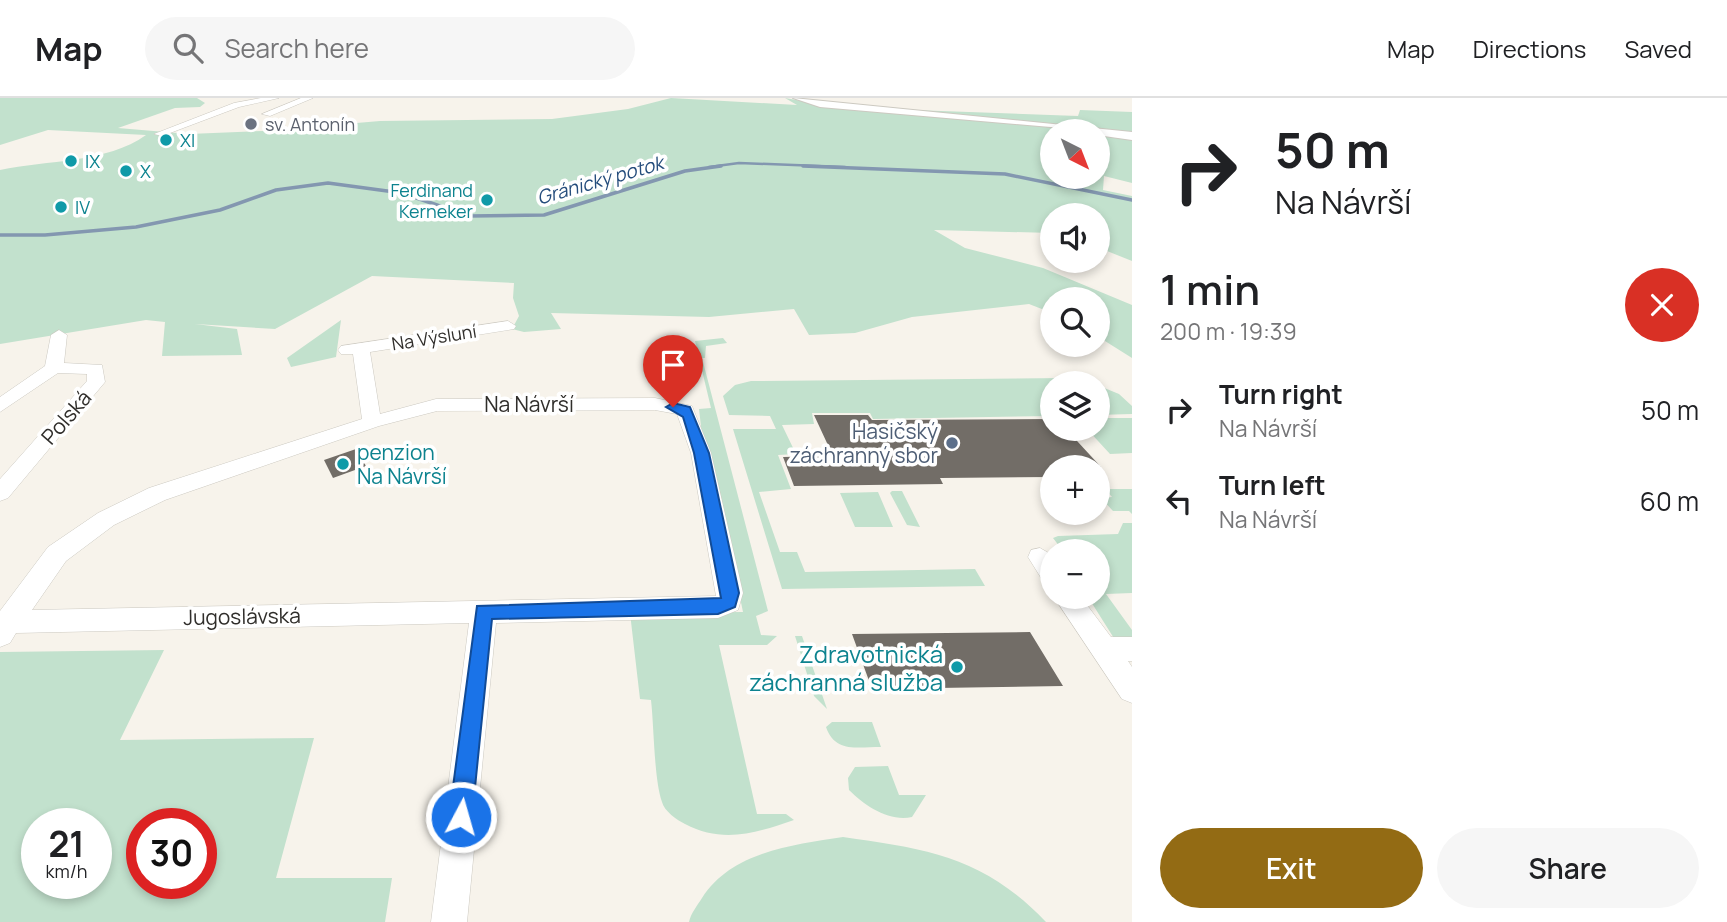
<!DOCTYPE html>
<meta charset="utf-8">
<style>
body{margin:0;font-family:Manrope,sans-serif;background:#f6f6f6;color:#202124;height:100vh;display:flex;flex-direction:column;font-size:26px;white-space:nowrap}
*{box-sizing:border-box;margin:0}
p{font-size:23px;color:#757577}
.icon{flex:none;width:38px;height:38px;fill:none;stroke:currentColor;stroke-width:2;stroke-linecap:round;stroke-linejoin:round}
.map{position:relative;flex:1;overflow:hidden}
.details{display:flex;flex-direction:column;background:#fff;width:595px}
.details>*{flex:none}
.top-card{background:#fff;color:#202124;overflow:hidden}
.needle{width:46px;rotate:138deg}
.tools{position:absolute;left:1040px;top:21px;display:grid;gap:14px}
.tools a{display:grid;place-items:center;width:70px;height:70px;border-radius:50%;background:#fff;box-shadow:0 4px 10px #0003;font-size:35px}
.speed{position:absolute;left:21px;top:710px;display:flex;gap:14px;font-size:35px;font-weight:700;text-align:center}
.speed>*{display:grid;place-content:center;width:91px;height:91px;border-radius:50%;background:#fff;box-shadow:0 4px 10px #0003;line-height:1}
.speed small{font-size:18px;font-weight:400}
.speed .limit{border:10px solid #d22;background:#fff;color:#111}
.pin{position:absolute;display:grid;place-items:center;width:60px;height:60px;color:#fff;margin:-72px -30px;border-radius:50% 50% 50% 0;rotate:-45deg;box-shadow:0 0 7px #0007}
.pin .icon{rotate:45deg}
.me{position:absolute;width:77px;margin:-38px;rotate:6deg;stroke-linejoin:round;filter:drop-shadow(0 0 5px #0008)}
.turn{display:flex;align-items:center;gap:24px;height:147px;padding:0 28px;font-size:32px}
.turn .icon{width:91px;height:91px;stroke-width:2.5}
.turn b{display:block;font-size:49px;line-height:60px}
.round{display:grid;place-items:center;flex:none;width:74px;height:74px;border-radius:37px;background:#f6f6f6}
.headline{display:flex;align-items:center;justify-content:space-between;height:119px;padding:0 28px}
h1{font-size:42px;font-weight:600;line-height:52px}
.button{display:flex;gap:14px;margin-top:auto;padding:14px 28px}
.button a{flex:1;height:80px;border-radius:42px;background:#936b14;color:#fff;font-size:28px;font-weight:600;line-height:80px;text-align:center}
.button a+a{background:#f6f6f6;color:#202124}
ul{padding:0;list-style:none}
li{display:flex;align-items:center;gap:21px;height:91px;padding:0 28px}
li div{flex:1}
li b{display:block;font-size:26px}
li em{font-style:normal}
header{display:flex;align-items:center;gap:42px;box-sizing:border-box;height:98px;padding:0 35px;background:#fff;border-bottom:2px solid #e0e0e0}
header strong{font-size:33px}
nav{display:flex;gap:38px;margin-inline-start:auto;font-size:24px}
.search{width:490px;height:63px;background:#f6f6f6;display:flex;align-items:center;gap:18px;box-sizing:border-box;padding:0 24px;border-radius:38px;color:#757577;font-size:26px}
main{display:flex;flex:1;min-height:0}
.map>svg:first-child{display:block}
.green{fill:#c2e1cd;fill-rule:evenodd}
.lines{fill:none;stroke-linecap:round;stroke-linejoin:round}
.stream-far1{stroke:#8397b0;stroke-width:2.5}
.stream{stroke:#8397b0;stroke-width:3.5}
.building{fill:#726d67}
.minor-casing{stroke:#ccc9c1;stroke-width:1}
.tertiary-casing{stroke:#ccc9c1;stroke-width:2}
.minor{fill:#fff;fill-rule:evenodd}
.tertiary{fill:#fff;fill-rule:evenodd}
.route{fill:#1a73e8;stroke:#114b97;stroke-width:2}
.worship-dot{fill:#6b7280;stroke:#fff;stroke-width:2.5}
.culture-dot{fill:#0f9aa8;stroke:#fff;stroke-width:2.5}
.service-dot{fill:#5c6f8a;stroke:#fff;stroke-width:2.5}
.labels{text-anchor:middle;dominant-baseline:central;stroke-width:7;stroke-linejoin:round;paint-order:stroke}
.far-worship-label{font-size:18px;fill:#5b616d;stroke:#fff;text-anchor:start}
.far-culture-label{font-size:18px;fill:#0d838f;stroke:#fff;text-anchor:start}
.far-street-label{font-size:18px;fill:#302e2b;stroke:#fff}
.far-water-label{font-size:19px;font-style:italic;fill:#254d7c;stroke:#fff}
.street-label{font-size:21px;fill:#302e2b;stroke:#fff}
.service-label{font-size:21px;fill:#4e5e75;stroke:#fff;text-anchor:end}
.culture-label{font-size:21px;fill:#0d838f;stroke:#fff;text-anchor:start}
.near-culture-label{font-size:24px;fill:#0d838f;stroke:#fff;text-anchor:end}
</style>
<header>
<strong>Map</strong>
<div class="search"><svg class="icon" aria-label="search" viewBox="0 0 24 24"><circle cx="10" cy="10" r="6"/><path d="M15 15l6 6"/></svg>Search here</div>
<nav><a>Map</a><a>Directions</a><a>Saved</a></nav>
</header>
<main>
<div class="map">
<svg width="1132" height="824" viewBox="0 0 1132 824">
<rect width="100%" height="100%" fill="#f7f3eb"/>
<!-- green -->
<path class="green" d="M0 0H197L205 5 200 9 175 10 118 30 189 36 263 33 380 23 552 21 628 11 671 0 797 7 785 0C800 2 816 8 833 9L1092 33H1052V79H1097V34L1132 40V85L1104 78 1103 92 1132 98V163L1097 149V117H1052V135L934 132 965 150 1043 170 1132 207V260L1097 238V201H1052V215L1029 206 912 219 855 235 809 237 794 211 709 219 551 215 561 231 524 234 512 231 519 218 513 200 514 185 372 178 275 231 195 226 237 231 242 257 162 258 165 224 146 222 0 246V72C47 62 107 65 146 37L48 32 0 47Z
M913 12 1078 18 1080 12 1132 14V36Z
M341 222 336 259 291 269 287 260Z
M723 240 727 245 706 248 705 260H702L768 513 756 518 761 537 777 538 767 547H719L757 716H786L794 722C756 735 723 746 685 726 677 722 664 713 662 704 654 682 654 628 651 602L640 601 630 515 743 514 711 357 703 346 699 311 711 310 695 243Z
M1064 280 1092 285H1052V318L873 321 870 315H812L814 326 782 327 796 356 778 357 791 391 759 394 780 454H797L805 474 975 471 985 488 782 491 733 331H776L770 318 729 317 723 298 735 287 751 283Z
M1097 287 1119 296 1132 308V316L1097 317Z
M1097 320H1132V355L1110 356 1087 331H1097Z
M1105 391H1132V416L1129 413H1113L1101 400 1112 399Z
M892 393H902L920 429 907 427 890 395Z
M878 394 893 429H855L840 395Z
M1123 425H1132V495L1106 496 1132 532V545H1117L1088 499H1097V453H1063L1053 440 1058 438 1118 436Z
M795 538H802L827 611 814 598Z
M164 552 120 642 314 640 276 780H392L385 824H0V554ZM37 726H96V786H37ZM142 726H201V786H142Z
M832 624H872L881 649C857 649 835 655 826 629Z
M888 668 899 697H926L912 719C889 724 865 708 849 692L848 680 855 669Z
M843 739C928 751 984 759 1046 824H689C691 815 697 808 702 800 732 753 793 747 843 739Z"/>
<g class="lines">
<!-- stream-far1 -->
<path class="stream-far1" d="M709 69 739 65 845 69"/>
<!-- stream -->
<path class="stream" d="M803 68 1005 76 1132 102
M0 137H45L136 129 220 112 276 92 328 85 402 95 469 118 544 117 685 73 721 68"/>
</g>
<!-- building -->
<path class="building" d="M814 317H868L872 322 1052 321V331H1066L1101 369H1052V379L940 380 943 386 794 388 783 359 833 358Z
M356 351 366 368 333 380 324 362Z
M1030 534 1063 588 872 591 852 536Z"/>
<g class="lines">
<defs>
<path id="minor" d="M261 0H279L239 9 162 38 154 36 234 5Z
M301 0H313L270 18 262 16Z
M508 223 516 228 514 231 370 254 380 316 436 301 655 300 692 308 711 355 743 495 738 512 718 520 496 525 467 824H431L469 525 16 535 10 545 0 549V513L48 449 98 415 149 390 362 321 353 256H341L338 252 341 248ZM655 312 677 316 691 355 716 498 32 512 66 463 114 427 165 402 379 328 437 313Z
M59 232 67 237 64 265 102 267 105 284 8 400 0 403V381L87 283V276L58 275 0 314V299L45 268 51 237Z
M1040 450 1052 457V486L1043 483 1028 459 1031 452Z
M1054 499H1081L1111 539H1132V563H1128L1132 569V605L1122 601Z"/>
<path id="tertiary" d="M793 0 1132 34V42L1097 37V33L820 9Z"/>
</defs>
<!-- minor casing -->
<use href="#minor" class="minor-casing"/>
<!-- tertiary casing -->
<use href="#tertiary" class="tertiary-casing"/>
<!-- minor -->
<use href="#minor" class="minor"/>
<!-- tertiary -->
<use href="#tertiary" class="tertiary"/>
</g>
<!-- route -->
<path class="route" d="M673 305 690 309 709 355 739 495 735 509 718 516 492 521 472 719 469 728 461 731 453 728 449 719 477 508 721 500 694 355 683 319 666 309Z"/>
<!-- markers -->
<circle class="worship-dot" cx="251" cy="26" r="7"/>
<g class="culture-dot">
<circle cx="166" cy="42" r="7"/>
<circle cx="71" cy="63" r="7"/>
<circle cx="126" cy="73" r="7"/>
<circle cx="487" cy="102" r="7"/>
<circle cx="61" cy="109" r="7"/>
<circle cx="343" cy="366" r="7"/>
<circle cx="957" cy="569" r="7"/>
</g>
<circle class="service-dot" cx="952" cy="345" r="7"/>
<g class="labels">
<!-- far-worship labels -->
<g class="far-worship-label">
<text x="265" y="26">sv. Antonín</text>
</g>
<!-- far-culture labels -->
<g class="far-culture-label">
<text x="180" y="42">XI</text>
<text x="85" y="63">IX</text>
<text x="140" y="73">X</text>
<text x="473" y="92" text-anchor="end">Ferdinand<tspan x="473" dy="21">Kerneker</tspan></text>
<text x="75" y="109">IV</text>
</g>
<!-- far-street labels -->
<g class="far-street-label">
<text transform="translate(434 239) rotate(-9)">Na Výsluní</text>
</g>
<!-- far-water labels -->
<g class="far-water-label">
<text transform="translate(600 82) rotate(-16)">Gránický potok</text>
</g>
<!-- street labels -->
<g class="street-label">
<text x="529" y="306">Na Návrší</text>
<text transform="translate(66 319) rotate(-49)">Polská</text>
<text transform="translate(242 518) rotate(-1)">Jugoslávská</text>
</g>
<!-- service labels -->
<g class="service-label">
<text x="938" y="333">Hasičský<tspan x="938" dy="24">záchranný sbor</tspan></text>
</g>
<!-- culture labels -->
<g class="culture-label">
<text x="357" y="354">penzion<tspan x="357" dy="24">Na Návrší</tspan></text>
</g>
<!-- near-culture labels -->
<g class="near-culture-label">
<text x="943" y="555">Zdravotnická<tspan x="943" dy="28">záchranná služba</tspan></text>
</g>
</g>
</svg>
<div class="tools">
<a><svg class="needle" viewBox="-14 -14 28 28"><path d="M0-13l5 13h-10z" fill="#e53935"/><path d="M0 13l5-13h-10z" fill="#757577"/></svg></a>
<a><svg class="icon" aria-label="sound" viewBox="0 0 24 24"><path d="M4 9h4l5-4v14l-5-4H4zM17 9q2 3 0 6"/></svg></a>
<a><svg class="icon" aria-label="search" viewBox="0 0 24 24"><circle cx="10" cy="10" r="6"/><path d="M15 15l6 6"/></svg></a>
<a><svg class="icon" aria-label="layers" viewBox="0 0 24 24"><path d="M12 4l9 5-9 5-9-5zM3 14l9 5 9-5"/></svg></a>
<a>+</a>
<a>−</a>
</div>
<div class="speed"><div>21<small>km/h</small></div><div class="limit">30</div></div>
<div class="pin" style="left:673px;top:309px;background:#d93025"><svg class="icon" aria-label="arrive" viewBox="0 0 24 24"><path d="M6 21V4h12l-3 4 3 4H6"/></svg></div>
<svg class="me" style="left:461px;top:719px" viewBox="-20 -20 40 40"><circle r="17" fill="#1a73e8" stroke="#fff" stroke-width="3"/><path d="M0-11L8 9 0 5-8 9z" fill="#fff"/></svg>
</div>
<section class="details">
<div class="top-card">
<div class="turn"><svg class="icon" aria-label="right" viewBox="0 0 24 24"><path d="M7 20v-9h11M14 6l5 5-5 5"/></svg><div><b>50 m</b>Na Návrší</div></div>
</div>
<div class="headline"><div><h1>1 min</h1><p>200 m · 19:39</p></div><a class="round" style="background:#d93025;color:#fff"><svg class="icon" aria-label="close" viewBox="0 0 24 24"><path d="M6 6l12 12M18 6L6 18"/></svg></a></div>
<ul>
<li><svg class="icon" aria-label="right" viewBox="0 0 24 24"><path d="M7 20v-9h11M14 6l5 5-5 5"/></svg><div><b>Turn right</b><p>Na Návrší</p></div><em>50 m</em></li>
<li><svg class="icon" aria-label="left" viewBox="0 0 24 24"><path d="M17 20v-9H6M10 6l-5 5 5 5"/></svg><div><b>Turn left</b><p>Na Návrší</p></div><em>60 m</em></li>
</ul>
<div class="button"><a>Exit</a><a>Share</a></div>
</section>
</main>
